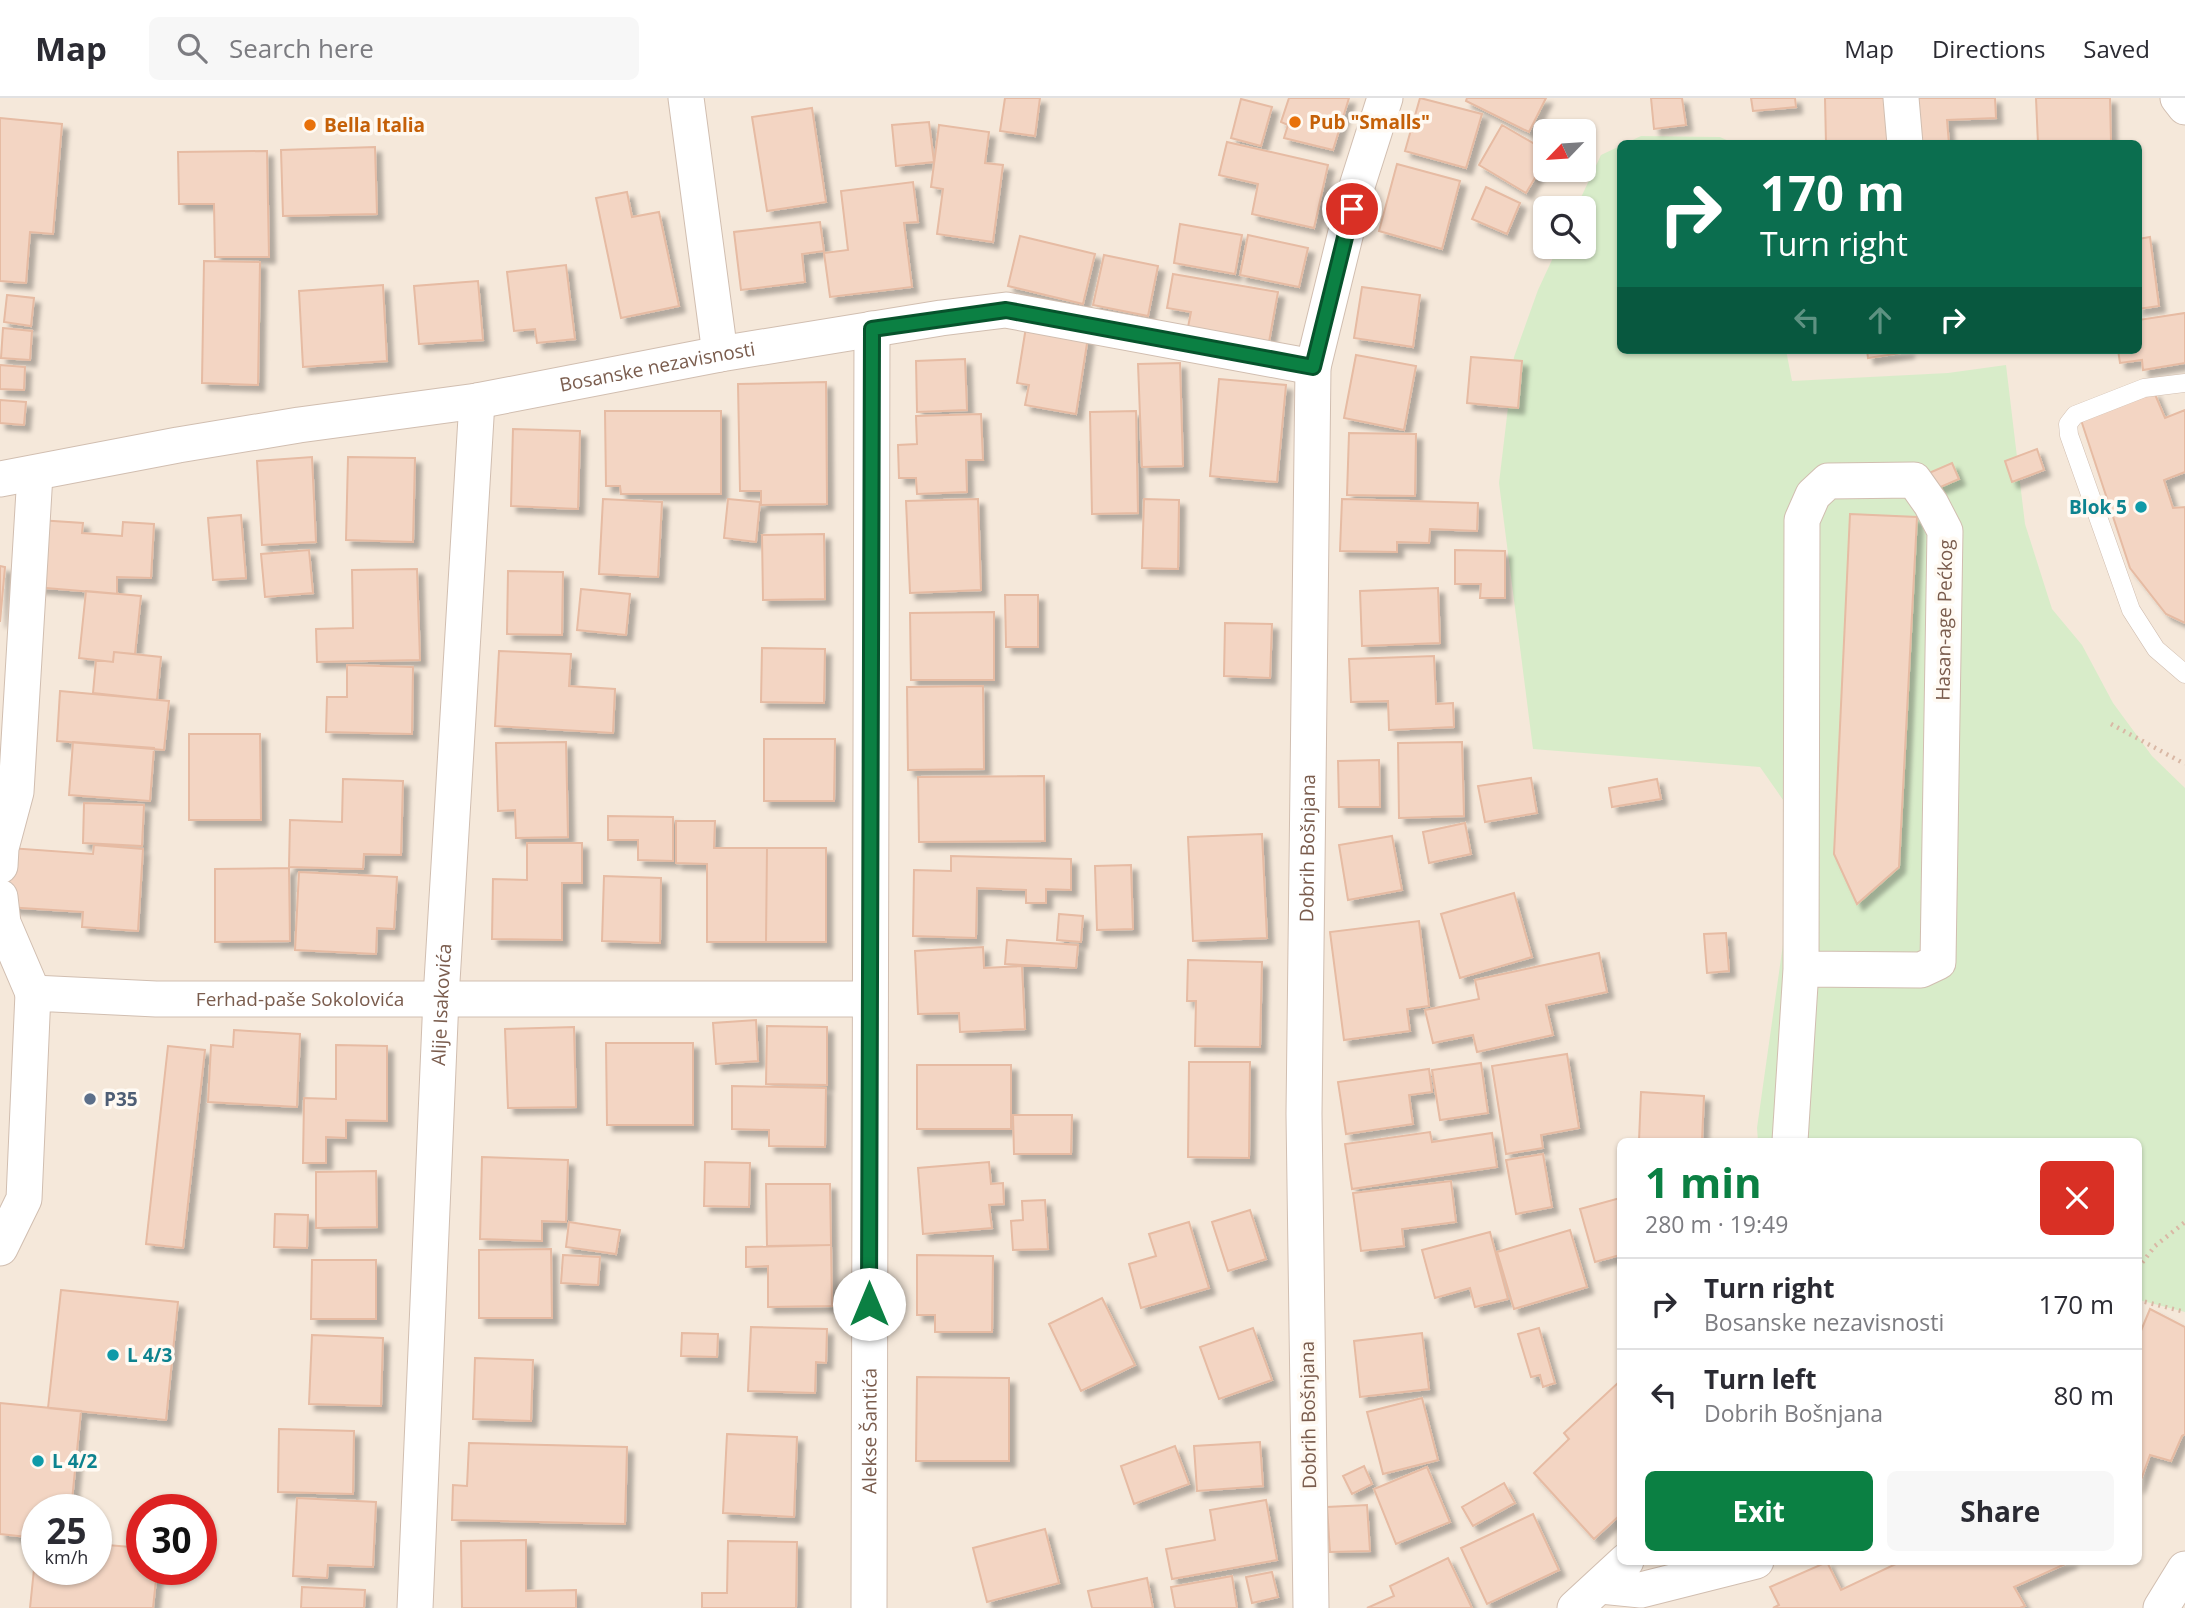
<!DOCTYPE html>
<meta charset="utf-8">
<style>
body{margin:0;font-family:"Open Sans",sans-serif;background:#f7f7f7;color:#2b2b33;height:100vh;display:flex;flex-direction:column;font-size:26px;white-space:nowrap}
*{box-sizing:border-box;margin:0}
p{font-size:23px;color:#7c7c81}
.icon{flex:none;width:38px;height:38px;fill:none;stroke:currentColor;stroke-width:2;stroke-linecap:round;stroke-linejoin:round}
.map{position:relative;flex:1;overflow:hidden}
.panel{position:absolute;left:1617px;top:1040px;width:525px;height:427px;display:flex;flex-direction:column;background:#fff;border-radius:10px;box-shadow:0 2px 5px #0004}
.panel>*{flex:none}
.hud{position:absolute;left:1617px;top:42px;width:525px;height:214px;border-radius:10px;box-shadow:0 2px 5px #0004;background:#0b6e4f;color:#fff;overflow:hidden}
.needle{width:46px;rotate:245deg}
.tools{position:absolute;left:1533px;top:21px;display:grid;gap:14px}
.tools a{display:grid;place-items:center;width:63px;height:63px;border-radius:10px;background:#fff;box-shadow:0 2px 5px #0004;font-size:35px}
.speed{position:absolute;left:21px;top:1396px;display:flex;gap:14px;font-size:35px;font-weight:700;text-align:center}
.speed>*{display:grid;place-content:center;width:91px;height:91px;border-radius:50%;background:#fff;box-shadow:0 2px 5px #0004;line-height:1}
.speed small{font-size:18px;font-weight:400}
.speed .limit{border:10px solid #d22;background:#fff;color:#111}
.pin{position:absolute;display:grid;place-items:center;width:60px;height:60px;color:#fff;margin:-30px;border:4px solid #fff;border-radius:50%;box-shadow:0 2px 7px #0007}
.me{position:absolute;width:77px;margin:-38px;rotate:0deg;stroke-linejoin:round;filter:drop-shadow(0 0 5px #0008)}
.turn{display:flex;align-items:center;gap:24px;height:147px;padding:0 28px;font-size:32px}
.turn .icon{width:91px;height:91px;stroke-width:2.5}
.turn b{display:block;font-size:49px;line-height:60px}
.lanes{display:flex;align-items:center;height:66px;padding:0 28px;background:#0003;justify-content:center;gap:35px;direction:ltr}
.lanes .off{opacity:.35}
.round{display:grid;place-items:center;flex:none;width:74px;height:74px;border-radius:10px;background:#f7f7f7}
.overview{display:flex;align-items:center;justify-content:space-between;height:119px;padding:0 28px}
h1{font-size:42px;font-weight:700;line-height:52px;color:#0b8043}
.primary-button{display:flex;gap:14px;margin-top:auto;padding:14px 28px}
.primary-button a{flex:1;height:80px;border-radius:10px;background:#0b8043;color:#fff;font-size:28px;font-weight:700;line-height:80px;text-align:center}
.primary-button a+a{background:#f7f7f7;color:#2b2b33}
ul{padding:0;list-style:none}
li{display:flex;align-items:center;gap:21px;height:91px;padding:0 28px;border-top:2px solid #e1e1e2}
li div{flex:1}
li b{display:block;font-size:26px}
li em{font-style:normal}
header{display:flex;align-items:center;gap:42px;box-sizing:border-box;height:98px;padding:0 35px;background:#fff;border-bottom:2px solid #e1e1e2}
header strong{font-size:33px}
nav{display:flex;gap:38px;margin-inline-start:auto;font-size:24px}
.search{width:490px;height:63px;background:#f7f7f7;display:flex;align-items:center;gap:18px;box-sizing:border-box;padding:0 24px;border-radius:10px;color:#7c7c81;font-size:26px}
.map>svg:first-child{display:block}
.residential{fill:#f5e8da;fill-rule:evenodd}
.green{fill:#d8ecc9}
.building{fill:#f3d5c3;stroke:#e6bba3;stroke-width:2;filter:url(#shadow)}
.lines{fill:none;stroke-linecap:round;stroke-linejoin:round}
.service-casing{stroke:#d1beb0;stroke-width:19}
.minor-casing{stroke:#d1beb0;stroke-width:37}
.path{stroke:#d9b8a5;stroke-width:4.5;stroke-dasharray:2 5;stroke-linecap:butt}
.service{stroke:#fff;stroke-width:18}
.minor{stroke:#fff;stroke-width:35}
.route-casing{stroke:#07532c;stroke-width:18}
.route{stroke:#0b8043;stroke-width:12}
.food-dot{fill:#e8710a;stroke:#fffaf3;stroke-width:2.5}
.culture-dot{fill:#0f9aa8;stroke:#fffaf3;stroke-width:2.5}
.service-dot{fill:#5c6f8a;stroke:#fffaf3;stroke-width:2.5}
.labels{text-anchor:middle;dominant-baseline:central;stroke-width:7;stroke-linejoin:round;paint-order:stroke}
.food-label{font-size:19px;font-weight:bold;fill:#c56008;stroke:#fffaf3;text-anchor:start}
.street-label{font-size:19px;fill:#7a5c4d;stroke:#fffaf3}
.culture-label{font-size:19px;font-weight:bold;fill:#0d838f;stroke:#fffaf3;text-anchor:start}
.service-label{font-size:19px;font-weight:bold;fill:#4e5e75;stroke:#fffaf3;text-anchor:start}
</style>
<header>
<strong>Map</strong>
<div class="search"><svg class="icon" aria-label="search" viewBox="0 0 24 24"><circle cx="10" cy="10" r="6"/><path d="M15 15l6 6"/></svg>Search here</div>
<nav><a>Map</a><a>Directions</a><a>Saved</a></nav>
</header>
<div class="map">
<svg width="2185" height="1510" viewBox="0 0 2185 1510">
<defs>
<filter id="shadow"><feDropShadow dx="6" dy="6" stdDeviation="2" flood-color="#0004"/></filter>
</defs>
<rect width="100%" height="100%" fill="#fdf6ec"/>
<!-- residential -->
<path class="residential" d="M0 0H2185V1510H0ZM1545 33H1584V72H1545ZM1620 46H2138V252H1620ZM1545 110H1584V149H1545ZM1620 1043H2138V1463H1620ZM37 1412H96V1472H37ZM142 1412H201V1472H142Z"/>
<!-- green -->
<path class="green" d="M1641 38 1720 39 1733 45H1626Z
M1620 48V252H1786L1792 283 1948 275 2006 267 2025 426 2052 511 2082 547 2113 605 2152 658 2185 690V1214L2139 1202 2138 1043H1758L1757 1030 1800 726 1760 669 1533 651 1499 385 1514 259 1538 192 1558 149H1584V110H1576L1601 57Z"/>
<!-- building -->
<path class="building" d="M1005 0H1040L1035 38 1000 33Z
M1289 0H1349L1333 52 1284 40 1288 27 1281 24Z
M1420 0 1482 16 1466 70 1405 53Z
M1467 0H1546L1529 34 1466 3Z
M1651 0H1682L1686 27 1654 31Z
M1751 0H1795L1796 9 1753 13Z
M1825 0H1889L1891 46H1826Z
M1907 0H1995L1996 20 1947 22 1949 46H1909Z
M2036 0H2110L2111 45 2038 46Z
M1241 1 1272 9 1261 48 1231 40Z
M812 10 826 104 767 113 752 19Z
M0 20 62 26 53 136 30 134 26 185 0 183Z
M929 24 934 64 896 68 892 27Z
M939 27 989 34 985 65 1003 67 993 144 937 136 943 91 931 89Z
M1502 27 1545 52V63L1526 95 1479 67Z
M1227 44 1328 67 1314 130 1252 116 1258 86 1219 77Z
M375 49 377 116 283 118 281 52Z
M267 53 269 159H215L214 106H179L178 54Z
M1397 66 1460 83 1442 151 1379 133Z
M913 84 918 124 904 125 912 189 830 199 824 155 848 152 841 93Z
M1486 89 1520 105 1507 136 1472 121Z
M627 94 632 119 659 114 679 208 621 220 596 100Z
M820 124 824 153 802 156 805 184 741 192 734 134Z
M1180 126 1242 137 1235 176 1174 165Z
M1248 137 1308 150 1299 189 1240 177Z
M1020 138 1095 156 1083 206 1008 188Z
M2150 139 2159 208 2138 211V141Z
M1104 157 1158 168 1148 218 1093 207Z
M204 163 260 164 258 287 202 285Z
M566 167 575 241 537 245 535 231 514 233 507 174Z
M1173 176 1278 194 1269 244 1188 229 1191 214 1167 210Z
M478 183 483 242 419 246 414 188Z
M383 187 387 263 303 269 299 193Z
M1362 189 1420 197 1413 249 1354 240Z
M7 197 34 200 31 228 4 224Z
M2185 215V265L2143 272 2142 262 2120 265 2118 252H2138V222Z
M1026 229 1088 239 1076 316 1025 307 1029 287 1017 285Z
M3 230 32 233 30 262 1 260Z
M1867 252H1908V254L1868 260Z
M1356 257 1416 268 1404 332 1344 320Z
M1471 259 1522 263 1518 310 1467 305Z
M965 261 967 312 917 314 916 263Z
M1180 265 1183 368 1142 369 1138 266Z
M0 267 25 269 24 292 0 291Z
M1219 281 1286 287 1277 384 1210 378Z
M826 284 827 406 761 407V393H740L738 286Z
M2154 294 2165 320 2185 312V374L2164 382 2173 410 2185 409V525L2166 516 2130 470 2080 319Z
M0 302 26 304 24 327 0 325Z
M605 313H721V396H621L620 388H606Z
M1136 313 1138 415 1092 416 1090 314Z
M981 316 983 362H966L967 394 917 396 916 380H899L898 347 917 346 916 318Z
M513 331 580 333 578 411 511 408Z
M1349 335 1416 336 1415 398 1347 397Z
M2037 351 2044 372 2012 384 2005 363Z
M312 359 316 444 262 447 257 363Z
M348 359 415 360 413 444 346 442Z
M1952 365 1959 381 1936 391 1929 375Z
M603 401 662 404 658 479 599 476Z
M728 401 760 404 756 444 724 440Z
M978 401 981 492 910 495 906 403Z
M1144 401 1179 402 1178 471 1142 470Z
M1342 401 1478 405 1477 433 1430 431 1429 445 1397 444V454L1340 453Z
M1850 416 1917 419 1899 769 1857 806 1834 756Z
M241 417 246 480 213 482 208 420Z
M38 422 83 425 82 435 122 438 123 424 154 426 151 480 117 479V496L34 489Z
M824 436 825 501 763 502 762 437Z
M309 452 313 495 265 499 261 456Z
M1455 452 1505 453V500H1480L1481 486H1455Z
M0 468 5 469 0 524Z
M417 471 420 562 317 564 316 531 353 530 352 472Z
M508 473 563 474 562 537 507 536Z
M1438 490 1440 545 1362 548 1360 493Z
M581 491 630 496 626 537 577 532Z
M86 493 141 498 135 556 114 554 113 564 79 560Z
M1005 497H1038V549H1006Z
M994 514V582H911L910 515Z
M1225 525 1272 526 1270 580 1224 578Z
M762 550 825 551 824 605 761 604Z
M499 553 571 556 569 588 615 591 613 635 495 628Z
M114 554 161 559 157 602 93 595 96 562 113 564Z
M1434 558 1436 606 1453 605 1454 629 1389 632 1388 603 1351 604 1349 561Z
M347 567 413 569 412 636 326 634 327 599H347Z
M983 588 984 671 908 672 907 589Z
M60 593 169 603 164 652 57 643Z
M189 636H260L261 722H189Z
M764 641H835L834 703H764Z
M73 644 154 650 150 703 69 697Z
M566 644 568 739 516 740 515 712 498 713 496 645Z
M1462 644 1464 718 1399 720 1398 645Z
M1379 662 1380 709H1339L1338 663Z
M1044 678 1045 743 919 744 918 679Z
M1531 680 1537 715 1485 724 1478 688Z
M343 681 403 683 401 757 364 756 363 771 289 769 290 722 342 724Z
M1657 681 1661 701 1612 709 1609 690Z
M84 705 144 707 142 748 83 745Z
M608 718 673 719V763L638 762V742H608Z
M676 723H715L714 750H767L766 844H707V766L676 765Z
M1465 725 1471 756 1429 765 1423 734Z
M1262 736 1267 840 1193 843 1188 739Z
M1392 738 1402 792 1348 802 1339 747Z
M527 745H582V785H562V842L492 841 493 781 527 782Z
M94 747 143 751 138 833 82 829 83 814 6 809 10 750 93 756Z
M767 750H826V844H766Z
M951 758 1071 761V792L1046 791V805H1026V792L977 790 976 840 913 838 914 772 951 773Z
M1131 767 1133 831 1097 832 1095 768Z
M289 770 290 843 215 844V771Z
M299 774 397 779 394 831 377 830 376 856 295 852Z
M604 778 661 780 660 845 602 843Z
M1514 795 1532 859 1460 880 1441 816Z
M1059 816 1083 818 1081 844 1057 842Z
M1419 823 1429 908 1407 911 1410 933 1344 942 1330 834Z
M1726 835 1729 873 1707 875 1704 836Z
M1007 842 1078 847 1076 870 1005 866Z
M983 849 984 870 1022 868 1025 931 960 934 959 915 918 916 915 853Z
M1599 855 1607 894 1546 907 1553 937 1477 954 1473 937 1433 945 1425 912 1479 901 1475 882Z
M1188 862 1262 864 1260 949 1195 948 1196 903H1187Z
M756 922 758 963 716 966 713 925Z
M767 928 827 929V987L766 986Z
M574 929 576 1009 508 1010 505 931Z
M234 932 300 936 297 1009 208 1004 211 947 233 949Z
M606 945H693V1027H607Z
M336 947 387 948V1023L346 1022V1040L326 1039V1065H303L304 1000 336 1001Z
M168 948 205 952 183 1150 146 1146Z
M1567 956 1579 1030 1541 1037 1543 1050 1506 1056 1492 968Z
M1189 964H1250L1249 1060 1188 1059Z
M1481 965 1488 1015 1440 1022 1432 972Z
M917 967H1011V1031H917Z
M1429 971 1432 994 1409 997 1413 1026 1346 1036 1338 984Z
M732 988 826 990 825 1049 769 1048V1032L732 1031Z
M1641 994 1704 998 1702 1043H1639Z
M1013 1017H1072L1071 1056H1014Z
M1430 1034 1432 1044 1492 1035 1497 1069 1352 1091 1345 1046Z
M1543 1056 1552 1109 1516 1116 1506 1062Z
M482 1059 568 1062 566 1124 542 1123V1143L480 1141Z
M705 1064 750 1065 749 1109 704 1108Z
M989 1064 991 1086 1003 1085 1004 1106 989 1107 992 1130 923 1136 918 1070Z
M376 1073 377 1129 316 1130V1074Z
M1451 1083 1456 1124 1402 1131 1404 1148 1361 1153 1353 1095Z
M766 1086H830L831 1147 767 1148Z
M1620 1100V1157L1595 1164 1580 1111Z
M1045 1102 1048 1151 1013 1152 1011 1123 1023 1122 1022 1103Z
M1250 1112 1266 1161 1228 1173 1212 1124Z
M275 1116 308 1117 307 1150 274 1149Z
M569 1124 620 1132 616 1156 566 1149Z
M1189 1124 1209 1190 1141 1210 1129 1166 1156 1158 1149 1136Z
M1570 1132 1587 1189 1514 1211 1497 1154Z
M1490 1134 1508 1201 1475 1209 1470 1190 1435 1200 1422 1152Z
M831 1147 832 1208 768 1209V1168L746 1169V1149Z
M551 1151 552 1220H479V1152Z
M563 1157 600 1159 598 1187 561 1185Z
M917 1157 993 1158 992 1234H935V1217H917Z
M312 1162H376V1221H311Z
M61 1192 178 1204 166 1322 48 1310Z
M1102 1200 1135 1267 1081 1293 1049 1226Z
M2150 1211 2185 1229V1336L2182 1338 2171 1363 2150 1357 2138 1390V1240Z
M751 1229 827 1231 826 1265 816 1264 815 1295 748 1293Z
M1253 1230 1272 1282 1219 1301 1200 1249Z
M1539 1230 1555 1285 1543 1289 1540 1277 1531 1279 1518 1236Z
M682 1235 718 1236 717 1259 681 1258Z
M1422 1235 1429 1291 1360 1299 1354 1243Z
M312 1237 383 1240 381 1308 309 1306Z
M475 1260 533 1262 531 1323 473 1321Z
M917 1279 1009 1280V1363H916Z
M1620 1283V1417L1594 1441 1534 1375 1569 1341 1564 1335Z
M1422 1300 1438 1362 1383 1376 1367 1314Z
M0 1305 81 1313 71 1412H37V1440L0 1436Z
M279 1331 354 1333 353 1396 278 1394Z
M727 1336 797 1339 794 1419 723 1415Z
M1260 1344 1263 1388 1197 1393 1194 1348Z
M469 1345 627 1349 625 1426 452 1422 453 1387 467 1388Z
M1175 1348 1189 1386 1134 1406 1121 1368Z
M1364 1368 1372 1386 1352 1396 1343 1378Z
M1427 1369 1450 1424 1396 1446 1374 1391Z
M1504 1385 1515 1405 1473 1428 1462 1409Z
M297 1400 376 1404 373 1469 328 1467 327 1480 293 1478Z
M1266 1402 1277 1462 1172 1481 1166 1451 1215 1442 1210 1412Z
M1367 1407 1370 1453 1330 1454 1327 1409Z
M1533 1416 1559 1472 1487 1506 1461 1450Z
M1045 1431 1059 1485 987 1504 973 1450Z
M37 1442V1472H96V1446L142 1450V1472H157L153 1510H30Z
M526 1442V1493L576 1492V1510H462L461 1443Z
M728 1443 797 1444 796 1510H702V1495H727Z
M1448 1460 1472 1510H1367L1394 1498 1390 1488Z
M1902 1463H2072L2014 1489 2025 1508 2020 1510H1773L1779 1507 1770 1489 1827 1464 1841 1492Z
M1272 1474 1278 1499 1252 1505 1246 1479Z
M1232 1478 1237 1510H1175L1171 1489Z
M1147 1480 1153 1510H1092L1088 1493Z
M302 1489 365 1492 364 1510H301Z"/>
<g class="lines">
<defs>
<path id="service" d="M2185 285 2144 290 2075 317 2068 326 2069 337 2131 512 2156 551 2185 576"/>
<g id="minor">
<path d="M686 0 720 256"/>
<path d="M1901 0 1905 46"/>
<path d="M2178 0 2185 9"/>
<path id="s1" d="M0 381 178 347 299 327 477 303 720 256 941 220 1006 212 1313 269"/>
<path d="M0 768 1 750 16 694 35 376"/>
<path d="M0 799 3 825 33 895"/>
<path d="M1790 1043 1801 871 1802 422 1813 397 1828 383 1914 382 1931 406 1945 433 1938 864 1921 872 1801 871"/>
<path id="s2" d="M0 1150 24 1101 33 895 156 901H870"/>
<path d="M1601 1488 1641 1492 1756 1463"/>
<path id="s3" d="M415 1510 441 900 477 303"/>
<path id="s4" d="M869 1510 872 231"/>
<path id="s5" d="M1311 1510 1304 1016 1313 269 1358 85 1385 0"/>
<path d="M1575 1510 1626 1463"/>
<path d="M2161 1510 2185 1471"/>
</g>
</defs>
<!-- service casing -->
<use href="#service" class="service-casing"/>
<!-- minor casing -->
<use href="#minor" class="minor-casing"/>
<!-- path -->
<path class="path" d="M2111 626 2185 666
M2138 1170 2155 1148 2185 1124
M2138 1202 2185 1214"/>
<!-- service -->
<use href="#service" class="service"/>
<!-- minor -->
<use href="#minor" class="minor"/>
</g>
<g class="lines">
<defs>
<path id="route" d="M869 1206 872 231 1006 212 1313 269 1352 111"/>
</defs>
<!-- route casing -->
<use href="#route" class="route-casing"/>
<!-- route -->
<use href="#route" class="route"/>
</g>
<!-- markers -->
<g class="food-dot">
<circle cx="1295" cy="24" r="7"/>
<circle cx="310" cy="27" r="7"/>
</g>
<g class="culture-dot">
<circle cx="2141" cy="409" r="7"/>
<circle cx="113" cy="1257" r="7"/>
<circle cx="38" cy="1363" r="7"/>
</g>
<circle class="service-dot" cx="90" cy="1001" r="7"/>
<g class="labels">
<!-- food labels -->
<g class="food-label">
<text x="1309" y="24">Pub "Smalls"</text>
<text x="324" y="27">Bella Italia</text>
</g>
<!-- street labels -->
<g class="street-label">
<text stroke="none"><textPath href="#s1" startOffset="667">Bosanske nezavisnosti</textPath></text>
<text transform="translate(1944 522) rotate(-89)">Hasan-age Pećkog</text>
<text stroke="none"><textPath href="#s5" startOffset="760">Dobrih Bošnjana</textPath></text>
<text stroke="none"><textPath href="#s2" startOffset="528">Ferhad-paše Sokolovića</textPath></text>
<text stroke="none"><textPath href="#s3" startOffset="604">Alije Isakovića</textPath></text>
<text transform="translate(1308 1317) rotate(-91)">Dobrih Bošnjana</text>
<text stroke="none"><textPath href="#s4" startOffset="177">Alekse Šantića</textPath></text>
</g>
<!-- culture labels -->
<g class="culture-label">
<text x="2127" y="409" text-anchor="end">Blok 5</text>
<text x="127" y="1257">L 4/3</text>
<text x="52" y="1363">L 4/2</text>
</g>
<!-- service labels -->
<g class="service-label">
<text x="104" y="1001">P35</text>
</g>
</g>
</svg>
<div class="tools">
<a><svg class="needle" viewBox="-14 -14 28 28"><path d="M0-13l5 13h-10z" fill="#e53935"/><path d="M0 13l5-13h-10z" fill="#7c7c81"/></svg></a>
<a><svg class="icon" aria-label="search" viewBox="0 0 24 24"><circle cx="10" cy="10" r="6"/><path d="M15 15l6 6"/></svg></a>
</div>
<div class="speed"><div>25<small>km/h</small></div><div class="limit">30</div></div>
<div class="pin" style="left:1352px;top:111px;background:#d93025"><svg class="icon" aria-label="arrive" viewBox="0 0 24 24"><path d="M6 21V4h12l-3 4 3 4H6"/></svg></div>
<svg class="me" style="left:869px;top:1206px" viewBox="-20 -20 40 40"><circle r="19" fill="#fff"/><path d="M0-13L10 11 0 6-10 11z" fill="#0b8043"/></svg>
<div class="hud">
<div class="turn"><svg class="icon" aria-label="right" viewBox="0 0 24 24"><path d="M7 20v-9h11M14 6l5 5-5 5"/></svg><div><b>170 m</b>Turn right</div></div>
<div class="lanes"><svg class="icon off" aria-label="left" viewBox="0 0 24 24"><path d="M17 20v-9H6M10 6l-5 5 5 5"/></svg><svg class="icon off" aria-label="ahead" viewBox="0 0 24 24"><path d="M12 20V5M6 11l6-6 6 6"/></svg><svg class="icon" aria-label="right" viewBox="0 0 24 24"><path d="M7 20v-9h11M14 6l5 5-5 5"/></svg></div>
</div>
<section class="panel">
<div class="overview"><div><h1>1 min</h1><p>280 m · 19:49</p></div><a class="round" style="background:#d93025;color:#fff"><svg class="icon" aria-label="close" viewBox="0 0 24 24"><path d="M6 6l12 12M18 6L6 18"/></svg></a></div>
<ul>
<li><svg class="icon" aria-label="right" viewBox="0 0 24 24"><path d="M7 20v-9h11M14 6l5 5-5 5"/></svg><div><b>Turn right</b><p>Bosanske nezavisnosti</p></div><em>170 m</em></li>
<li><svg class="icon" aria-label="left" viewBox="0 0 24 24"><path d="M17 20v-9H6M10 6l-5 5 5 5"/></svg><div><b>Turn left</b><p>Dobrih Bošnjana</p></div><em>80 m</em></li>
</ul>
<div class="primary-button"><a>Exit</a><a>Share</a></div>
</section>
</div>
